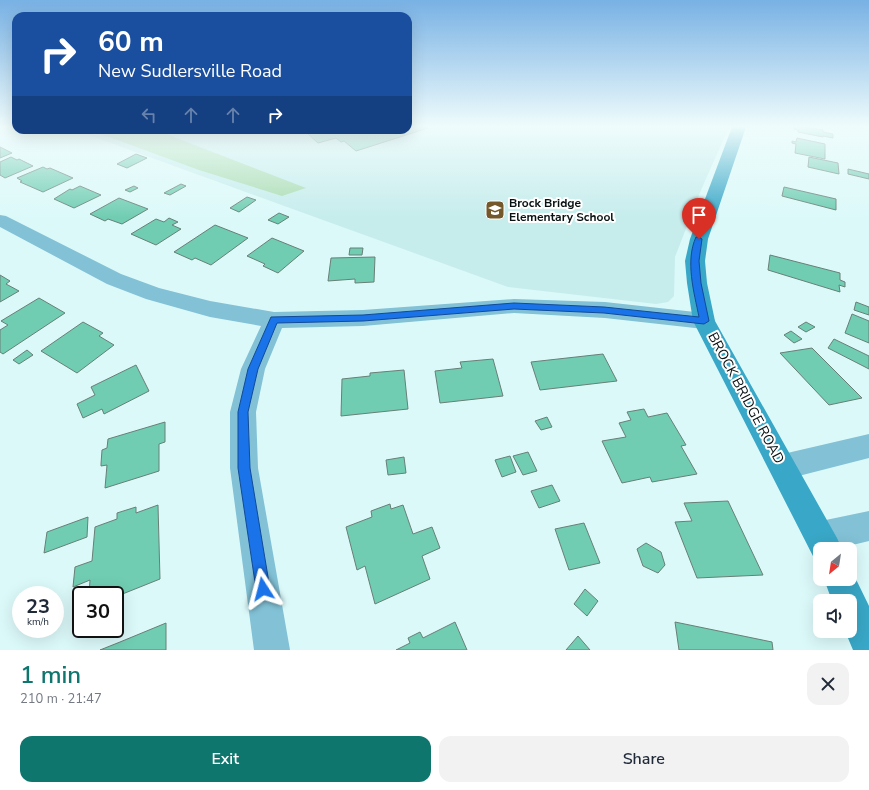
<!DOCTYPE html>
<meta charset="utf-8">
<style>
body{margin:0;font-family:"Nunito Sans",sans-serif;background:#f2f2f3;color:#1f2937;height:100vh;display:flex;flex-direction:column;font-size:15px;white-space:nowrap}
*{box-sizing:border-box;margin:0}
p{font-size:13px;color:#747a83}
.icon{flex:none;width:22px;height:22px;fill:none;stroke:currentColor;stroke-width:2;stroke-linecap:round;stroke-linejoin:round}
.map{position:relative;height:650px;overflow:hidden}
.drawer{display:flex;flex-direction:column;background:#fff;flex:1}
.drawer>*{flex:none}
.banner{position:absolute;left:12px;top:12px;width:400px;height:122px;border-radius:12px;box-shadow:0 4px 16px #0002;background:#1a4fa0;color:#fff;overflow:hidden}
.needle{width:26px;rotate:210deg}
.buttons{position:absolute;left:813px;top:542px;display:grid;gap:8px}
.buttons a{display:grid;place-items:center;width:44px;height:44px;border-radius:8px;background:#fff;box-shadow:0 4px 16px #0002;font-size:20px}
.speed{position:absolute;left:12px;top:586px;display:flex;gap:8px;font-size:20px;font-weight:700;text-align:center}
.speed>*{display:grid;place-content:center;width:52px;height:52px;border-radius:50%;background:#fff;box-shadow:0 4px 16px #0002;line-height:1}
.speed small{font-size:10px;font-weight:400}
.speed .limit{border:2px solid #111;border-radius:6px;background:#fff;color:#111}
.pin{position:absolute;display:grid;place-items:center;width:34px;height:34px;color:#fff;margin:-41px -17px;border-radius:50% 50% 50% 0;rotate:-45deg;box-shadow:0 0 4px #0007}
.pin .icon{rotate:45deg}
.me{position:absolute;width:44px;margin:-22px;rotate:351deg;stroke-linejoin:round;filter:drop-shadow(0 0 3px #0008)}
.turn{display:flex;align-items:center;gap:14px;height:84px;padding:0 20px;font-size:18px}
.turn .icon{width:52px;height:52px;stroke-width:2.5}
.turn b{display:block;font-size:28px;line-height:34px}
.lanes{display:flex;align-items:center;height:38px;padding:0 20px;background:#0003;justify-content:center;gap:20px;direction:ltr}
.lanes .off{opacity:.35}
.round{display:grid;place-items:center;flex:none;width:42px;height:42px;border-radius:12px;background:#f2f2f3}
.headline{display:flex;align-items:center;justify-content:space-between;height:68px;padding:0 20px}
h1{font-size:24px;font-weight:600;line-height:30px;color:#0f766e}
.cta{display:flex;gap:8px;margin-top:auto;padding:8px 20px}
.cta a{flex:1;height:46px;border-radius:12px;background:#0f766e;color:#fff;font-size:16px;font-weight:600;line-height:46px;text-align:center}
.cta a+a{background:#f2f2f3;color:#1f2937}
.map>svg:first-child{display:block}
.built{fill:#c6ecec}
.green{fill:#a9dbb0}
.building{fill:#70cdb2;stroke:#687f77}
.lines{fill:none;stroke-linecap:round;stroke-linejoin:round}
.street{fill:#82c1d6;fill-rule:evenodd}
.secondary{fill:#39a7c7;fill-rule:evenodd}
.route{fill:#1a73e8;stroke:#114b97}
.labels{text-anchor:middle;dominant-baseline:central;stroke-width:4;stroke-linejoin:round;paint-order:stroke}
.far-poi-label{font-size:12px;font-weight:bold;fill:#091213;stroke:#fff;text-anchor:start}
.street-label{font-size:14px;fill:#091213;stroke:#fff}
</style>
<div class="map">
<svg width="869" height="650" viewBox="0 0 869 650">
<rect width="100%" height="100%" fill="#dcf9f9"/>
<!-- built -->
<path class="built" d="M408 127H729L701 190 675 257 674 296 668 302 656 304 508 287 75 130H408Z"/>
<!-- green -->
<path class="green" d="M90 130H156L306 188 282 196 199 170Z"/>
<!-- building -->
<path class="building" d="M408 127H426L428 128 356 151 344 141 341 142 336 138 318 143 307 133 317 130H408Z
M794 127H808L823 130V132L833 134V138L823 136V137L798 132V130L794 129Z
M797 138 825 144V159L795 153 796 144 792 143V141L796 142Z
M0 147 12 153 0 158Z
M136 154 147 158 127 168 117 164Z
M11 157 17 160 19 159 33 166 5 178 0 175V162Z
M809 157 838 163 839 174 808 167Z
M43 167 47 169 50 168 73 178 43 192 20 182 22 181 17 178Z
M848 169 869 174V179L848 174Z
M181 184 186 186 170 195 164 193Z
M80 186 101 195 74 208 54 199 70 189 72 190Z
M134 186 138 188 130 192 125 190Z
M784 187 836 199V210L782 196Z
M247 197 256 200 239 212 230 208Z
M119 198 148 209 122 224 108 219 105 221 90 214Z
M279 213 289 217 278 224 268 220Z
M169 218 178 222 172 225 181 229 156 245 131 234 156 219 164 222Z
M215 225 248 238 211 265 195 258 192 260 174 252Z
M272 238 304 251 278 273 263 266 265 264 247 256Z
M350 248H363L362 255H349Z
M770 255 840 273V280L845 282V287L839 285 840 292 768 270Z
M375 257 374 282 355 283V279L328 281 331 258Z
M0 275 10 281 6 284 19 291 0 302Z
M39 298 65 313 3 354 0 352V330L8 325 1 321Z
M856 302 869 307V315L854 310Z
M852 314 869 321V343L845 333Z
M83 322 103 333 99 336 114 345 77 373 41 351Z
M806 322 815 327 806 332 798 327Z
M791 331 802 339 794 343 784 335Z
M834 339 869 356V369L828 348Z
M812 348 862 398 829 405 780 353Z
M27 350 33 355 19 364 13 360Z
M603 354 617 381 540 390 531 362Z
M493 359 503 396 440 403 435 371 462 368 460 362Z
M136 365 149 391 104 414 102 409 83 418 77 404 95 395 91 387Z
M404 370 408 409 341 416 342 379 370 376V373Z
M644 409 648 417 667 413 686 445 681 446 697 474 652 482 650 477 622 483 602 441 626 437 619 423 631 420 627 412Z
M547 417 552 427 541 430 535 421Z
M165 422V442L159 444V471L105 488 107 465 101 466V464L102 450 107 448 108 439Z
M528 452 537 471 523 475 513 456Z
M510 456 516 472 502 477 495 460Z
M404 457 406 473 388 475 386 460Z
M552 485 560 501 539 508 531 491Z
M728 501 763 575 697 578 675 522 692 521 684 503Z
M390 504 391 509 403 505 413 534 432 527 440 548 422 556 430 579 375 604 365 566 357 570 346 527 372 517 371 511Z
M158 505 160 579 115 597V595H89L90 580 73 587 75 567 92 561 95 527 117 519V513L136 507V513Z
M88 517 87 537 44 553 47 532Z
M584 523 600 563 569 570 555 529Z
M646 543 661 552 665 565 658 573 643 566 637 549Z
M585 589 598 601 587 616 574 604Z
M455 622 467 650H396L410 643 408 638 420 632 423 638Z
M675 622 772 642 773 650H679Z
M166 623V650H100L120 642Z
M578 636 590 650H566Z"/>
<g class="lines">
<!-- street -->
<path class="street" d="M0 215 6 216 121 274 159 288 210 301 274 312 363 310 514 299 605 302 704 313 712 315 715 321 712 327 704 329 605 318 514 313 363 326 282 328 265 369 256 412 258 468 290 650H254L230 468V412L241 369 261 326 210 317 146 299 107 284 0 227Z
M869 434V458L783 480 773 476 769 467 773 458 783 454Z
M869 511V541L836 549H820V552L810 548 805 537 810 526 821 521Z"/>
<!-- secondary -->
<path class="secondary" d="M732 127H746L708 239 705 261 707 283 715 321 837 538 842 549H820V562L815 560 693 321 687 283 685 261 690 239Z
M850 567 869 606V650H853L845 631H850V601H832L824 579H850Z"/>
</g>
<!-- sky -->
<linearGradient id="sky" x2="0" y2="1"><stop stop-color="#78b1e4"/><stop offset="0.58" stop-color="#effcfc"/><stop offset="1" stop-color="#effcfc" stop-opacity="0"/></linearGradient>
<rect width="869" height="218" fill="url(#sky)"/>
<!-- route -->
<path class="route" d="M696 237H699L702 239 699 261 701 283 709 321 704 324 604 313 514 309 363 321 277 323 258 369 248 412 250 468 270 589 268 594 263 596 258 594 256 589 238 468V412L248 369 271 317 363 315 514 303 604 307 699 317C694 292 685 261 696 237Z"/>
<!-- icons -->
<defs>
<symbol id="school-square" viewBox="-11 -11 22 22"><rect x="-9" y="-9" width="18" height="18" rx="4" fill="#74582b" stroke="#fff"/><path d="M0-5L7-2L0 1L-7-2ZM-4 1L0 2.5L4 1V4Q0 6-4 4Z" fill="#fff"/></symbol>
</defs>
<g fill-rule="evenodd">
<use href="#school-square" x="484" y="199" width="22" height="22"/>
</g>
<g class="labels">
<!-- far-poi labels -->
<g class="far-poi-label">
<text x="509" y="203">Brock Bridge<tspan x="509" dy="14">Elementary School</tspan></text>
</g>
<!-- street labels -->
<g class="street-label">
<text transform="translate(746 398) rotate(62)">BROCK BRIDGE ROAD</text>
</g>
</g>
</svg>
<div class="buttons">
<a><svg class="needle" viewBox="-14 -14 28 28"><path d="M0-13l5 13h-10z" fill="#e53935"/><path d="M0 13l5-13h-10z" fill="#747a83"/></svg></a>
<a><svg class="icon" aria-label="sound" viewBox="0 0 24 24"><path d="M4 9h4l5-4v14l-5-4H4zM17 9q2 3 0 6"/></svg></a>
</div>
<div class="speed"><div>23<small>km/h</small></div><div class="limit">30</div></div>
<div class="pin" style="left:699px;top:239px;background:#d93025"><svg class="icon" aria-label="arrive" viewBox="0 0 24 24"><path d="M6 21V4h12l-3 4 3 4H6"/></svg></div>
<svg class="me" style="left:263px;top:589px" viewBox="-20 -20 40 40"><path d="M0-17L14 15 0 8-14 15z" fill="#1a73e8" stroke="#fff" stroke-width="4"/></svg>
<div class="banner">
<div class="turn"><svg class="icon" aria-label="right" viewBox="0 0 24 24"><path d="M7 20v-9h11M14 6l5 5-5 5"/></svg><div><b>60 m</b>New Sudlersville Road</div></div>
<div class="lanes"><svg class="icon off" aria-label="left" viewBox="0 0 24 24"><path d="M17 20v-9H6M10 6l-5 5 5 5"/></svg><svg class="icon off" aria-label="ahead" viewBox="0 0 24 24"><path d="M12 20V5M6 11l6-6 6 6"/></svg><svg class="icon off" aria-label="ahead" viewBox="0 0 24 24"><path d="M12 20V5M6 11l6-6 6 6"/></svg><svg class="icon" aria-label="right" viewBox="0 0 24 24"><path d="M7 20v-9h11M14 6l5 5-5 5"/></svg></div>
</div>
</div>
<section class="drawer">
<div class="headline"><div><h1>1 min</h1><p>210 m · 21:47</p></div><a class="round"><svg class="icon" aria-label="close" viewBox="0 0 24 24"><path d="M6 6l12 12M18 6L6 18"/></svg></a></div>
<div class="cta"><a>Exit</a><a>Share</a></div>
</section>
